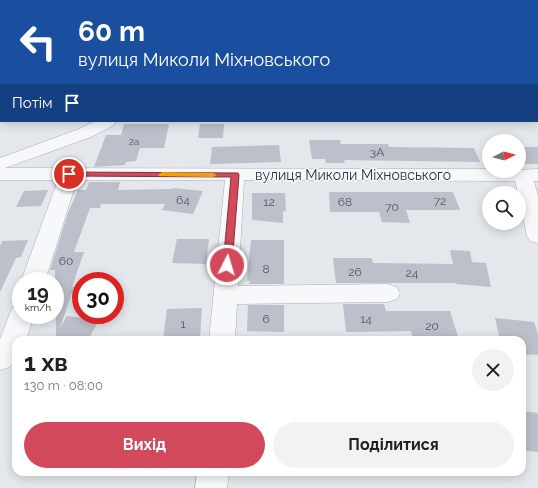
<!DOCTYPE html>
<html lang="uk">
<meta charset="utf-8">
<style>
body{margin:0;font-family:Raleway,sans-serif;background:#f2f2f2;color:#222;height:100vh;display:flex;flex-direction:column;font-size:15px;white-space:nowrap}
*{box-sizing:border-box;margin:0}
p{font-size:13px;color:#767676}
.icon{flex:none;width:22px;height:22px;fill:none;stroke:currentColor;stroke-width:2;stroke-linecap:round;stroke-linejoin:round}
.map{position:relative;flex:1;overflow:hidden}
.sheet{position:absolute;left:12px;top:336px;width:514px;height:140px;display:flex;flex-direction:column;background:#fff;border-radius:12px;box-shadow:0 2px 10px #0003}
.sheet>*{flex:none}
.banner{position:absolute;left:0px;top:0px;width:538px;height:122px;box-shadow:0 2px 10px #0003;background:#1a4fa0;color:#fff;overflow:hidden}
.needle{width:26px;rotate:84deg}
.controls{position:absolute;left:482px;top:134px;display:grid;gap:8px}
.controls a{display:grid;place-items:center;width:44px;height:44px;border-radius:50%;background:#fff;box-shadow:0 2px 10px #0003;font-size:20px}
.speed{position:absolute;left:12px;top:272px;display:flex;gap:8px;font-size:20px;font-weight:700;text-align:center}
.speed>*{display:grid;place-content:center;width:52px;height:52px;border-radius:50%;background:#fff;box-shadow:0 2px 10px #0003;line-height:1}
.speed small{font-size:10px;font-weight:400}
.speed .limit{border:6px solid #d22;background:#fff;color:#111}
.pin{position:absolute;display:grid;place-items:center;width:34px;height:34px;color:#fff;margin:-17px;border:2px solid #fff;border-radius:50%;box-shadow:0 1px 4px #0007}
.me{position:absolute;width:44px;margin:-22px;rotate:5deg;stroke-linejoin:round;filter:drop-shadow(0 0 3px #0008)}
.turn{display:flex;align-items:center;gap:14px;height:84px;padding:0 12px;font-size:18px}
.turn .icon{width:52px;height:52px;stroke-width:2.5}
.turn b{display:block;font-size:28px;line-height:34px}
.then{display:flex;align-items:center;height:38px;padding:0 12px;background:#0003;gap:8px;font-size:15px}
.round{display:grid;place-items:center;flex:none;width:42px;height:42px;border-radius:21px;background:#f2f2f2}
.head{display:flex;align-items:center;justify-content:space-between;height:68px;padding:0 12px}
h1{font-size:24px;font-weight:700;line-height:30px}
.cta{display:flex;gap:8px;margin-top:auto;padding:8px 12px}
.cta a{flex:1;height:46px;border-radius:24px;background:#d1495b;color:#fff;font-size:16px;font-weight:700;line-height:46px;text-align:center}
.cta a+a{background:#f2f2f2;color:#222}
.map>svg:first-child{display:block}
.built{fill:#d2d6de}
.building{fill:#bbc0ca}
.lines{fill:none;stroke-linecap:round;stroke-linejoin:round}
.minor-casing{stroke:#a9aeb7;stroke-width:1}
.highway-casing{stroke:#8b94a3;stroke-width:1}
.path{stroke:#c2c5cb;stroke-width:1.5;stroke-dasharray:2 2;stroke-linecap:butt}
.minor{fill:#f7f8fa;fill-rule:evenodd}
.highway{fill:#fff;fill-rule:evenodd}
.rail{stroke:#7d8696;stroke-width:2;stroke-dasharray:1 2.5;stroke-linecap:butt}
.route{fill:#d1495b;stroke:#882f3b}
.slow{fill:#f59e0b}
.labels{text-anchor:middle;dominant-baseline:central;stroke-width:3;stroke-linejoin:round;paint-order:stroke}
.far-number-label{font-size:10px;fill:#4f5766}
.number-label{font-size:12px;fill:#4f5766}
.street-label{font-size:14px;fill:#2b3445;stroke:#f4f6f9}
</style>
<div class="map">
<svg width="538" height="488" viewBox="0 0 538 488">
<rect width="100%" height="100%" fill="#e4e7ec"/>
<!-- built -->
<path class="built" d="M255 0H535L536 1H259Z"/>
<!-- building -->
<path class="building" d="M124 124H169L164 148H140L136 161 126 162 125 165 94 167 106 135H121Z
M200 124H224L223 138H198Z
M309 140H340L341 144H388L389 147 474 148 480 162 344 160 345 163H326L325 159H312Z
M279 145 281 162 210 164 212 147Z
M519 147H538V164H519Z
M89 182H120L118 190 172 189 173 188 203 191 193 214 162 210 165 204H101L100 208H90L74 252H84L72 287H74L60 328 67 316 99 320 88 340H53L56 335 55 270H50L68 213 78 190H86Z
M48 190 41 206 16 207 24 191Z
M329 192H453L460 210H406L410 223 382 222 379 212H330Z
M252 193H285L286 212 283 211V223L252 220Z
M177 239H209L206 264 172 263Z
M28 240 21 257 16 258 0 292V246L2 241Z
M251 240H284V284H249L250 281H247Z
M450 250 470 251 472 262 486 263 491 287 456 284V283H336L333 258H372L373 263 453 264Z
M343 304H384L386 311H450L459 340H413L411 331 346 332Z
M248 305H284V332L247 331Z
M202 308 200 339 163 340 167 309Z
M495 318 534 322 538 334V355L522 354V340H500Z
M522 411 538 413V452L522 450Z"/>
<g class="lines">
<defs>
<path id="minor" d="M293 0H311L312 1H294Z
M537 23H538V31H537Z
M0 61H1V69H0Z
M537 94 538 95V105L537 104Z
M95 121H116L114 125 91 137 5 168 489 169V171L538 169V181H534L538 196V243L530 241 527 236 519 199V193H518L515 181 244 180 238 286 388 284 397 287 400 293 397 299 388 302 237 304 235 340H209L225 180H77L45 281H21L58 180H0V158L79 129Z
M21 305V315H34L26 340H16V359L10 367 0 370V339L12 308Z
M197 472H229L227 488H195Z"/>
<path id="highway" d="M292 0H304L291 1Z
M0 107H1L0 118Z"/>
</defs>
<!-- minor casing -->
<use href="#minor" class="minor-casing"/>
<!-- highway casing -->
<use href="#highway" class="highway-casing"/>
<!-- path -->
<path class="path" d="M537 0V6"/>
<!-- minor -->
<use href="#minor" class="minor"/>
<!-- highway -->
<use href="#highway" class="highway"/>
<!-- rail -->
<path class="rail" d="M25 1 28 0
M35 1 39 0
M52 1 56 0
M172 1 175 0"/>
</g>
<!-- route -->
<path class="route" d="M69 172 238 173 239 175 232 265 227 269 223 265 231 177 66 176V173Z"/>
<!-- slow -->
<path class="slow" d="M162 172 213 173 217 175 213 177 159 176 158 175Z"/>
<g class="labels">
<!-- far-number labels -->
<g class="far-number-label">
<text x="134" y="141">2а</text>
</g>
<!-- number labels -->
<g class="number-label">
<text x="377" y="152">3А</text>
<text x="183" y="200">64</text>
<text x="440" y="201">72</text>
<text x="269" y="202">12</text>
<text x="345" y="202">68</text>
<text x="392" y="207">70</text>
<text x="66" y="261">60</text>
<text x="266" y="269">8</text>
<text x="355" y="272">26</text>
<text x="412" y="273">24</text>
<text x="266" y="319">6</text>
<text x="366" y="319">14</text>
<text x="183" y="324">1</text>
<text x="432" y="326">20</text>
</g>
<!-- street labels -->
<g class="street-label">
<text x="353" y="175">вулиця Миколи Міхновського</text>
</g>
</g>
</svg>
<div class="controls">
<a><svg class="needle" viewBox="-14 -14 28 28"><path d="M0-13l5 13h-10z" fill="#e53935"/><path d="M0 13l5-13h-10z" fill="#767676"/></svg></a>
<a><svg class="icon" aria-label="search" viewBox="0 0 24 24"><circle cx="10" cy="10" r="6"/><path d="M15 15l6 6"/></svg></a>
</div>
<div class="speed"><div>19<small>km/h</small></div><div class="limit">30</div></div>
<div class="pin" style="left:69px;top:174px;background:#d93025"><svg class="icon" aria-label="arrive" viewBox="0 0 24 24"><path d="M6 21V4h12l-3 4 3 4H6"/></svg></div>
<svg class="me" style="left:227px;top:265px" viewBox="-20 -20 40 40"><circle r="17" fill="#d1495b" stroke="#fff" stroke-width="3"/><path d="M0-11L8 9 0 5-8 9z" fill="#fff"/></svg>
<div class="banner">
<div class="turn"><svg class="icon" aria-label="left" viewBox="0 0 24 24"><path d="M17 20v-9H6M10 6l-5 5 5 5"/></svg><div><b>60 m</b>вулиця Миколи Міхновського</div></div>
<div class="then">Потім<svg class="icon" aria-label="arrive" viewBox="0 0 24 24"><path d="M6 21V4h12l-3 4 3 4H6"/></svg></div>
</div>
<section class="sheet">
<div class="head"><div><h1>1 хв</h1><p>130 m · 08:00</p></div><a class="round"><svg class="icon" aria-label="close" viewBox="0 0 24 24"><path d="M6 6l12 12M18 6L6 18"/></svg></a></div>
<div class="cta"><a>Вихід</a><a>Поділитися</a></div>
</section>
</div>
